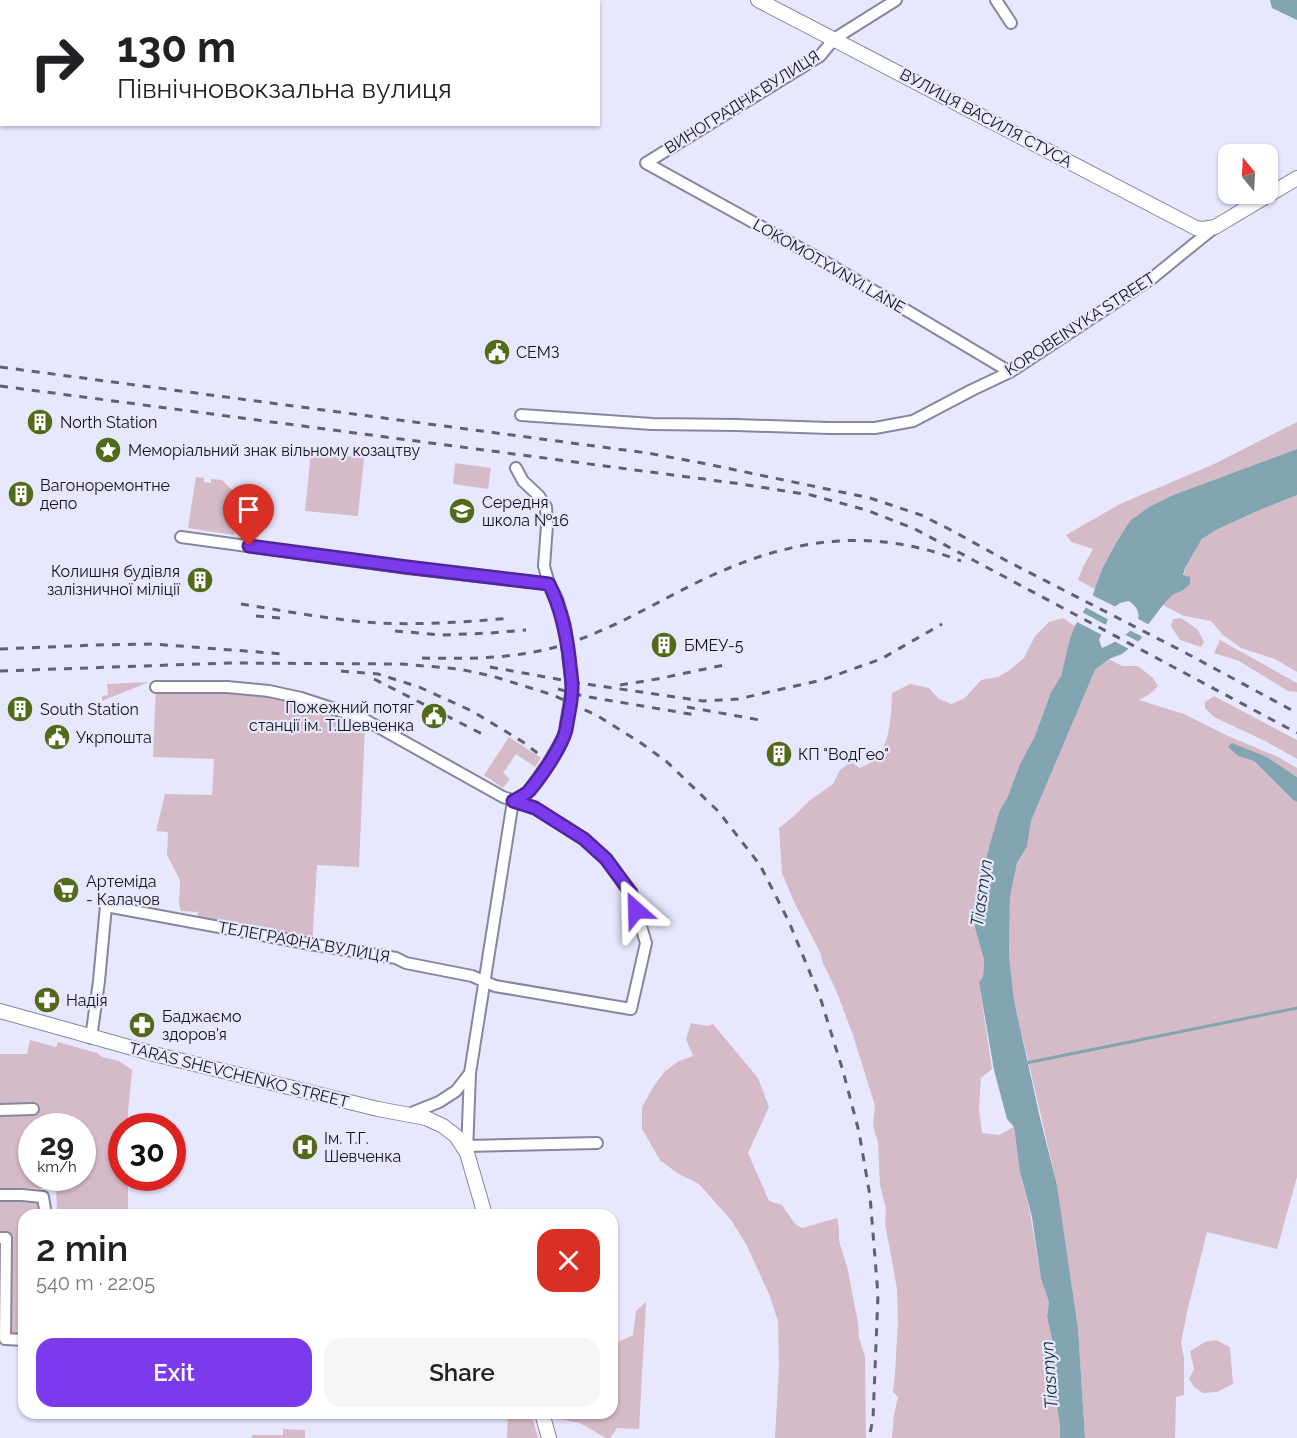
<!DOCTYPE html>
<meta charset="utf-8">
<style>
body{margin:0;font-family:Raleway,sans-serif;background:#f6f6f6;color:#202124;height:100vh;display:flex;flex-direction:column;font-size:22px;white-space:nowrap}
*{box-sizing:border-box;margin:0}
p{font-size:20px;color:#757577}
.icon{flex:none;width:33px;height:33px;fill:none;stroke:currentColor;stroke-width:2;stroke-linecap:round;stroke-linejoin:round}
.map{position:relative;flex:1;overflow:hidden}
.details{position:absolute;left:18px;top:1209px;width:600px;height:210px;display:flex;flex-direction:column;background:#fff;border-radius:18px;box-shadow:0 2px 4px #0004}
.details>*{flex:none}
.hud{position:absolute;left:0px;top:0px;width:600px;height:126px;box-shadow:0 2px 4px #0004;background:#fff;color:#202124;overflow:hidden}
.needle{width:39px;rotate:342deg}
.controls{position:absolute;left:1218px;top:144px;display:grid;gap:12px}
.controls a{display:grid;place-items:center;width:60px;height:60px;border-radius:12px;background:#fff;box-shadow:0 2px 4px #0004;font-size:30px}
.speed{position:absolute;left:18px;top:1113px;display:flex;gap:12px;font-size:30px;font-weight:700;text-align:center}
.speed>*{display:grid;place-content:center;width:78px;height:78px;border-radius:50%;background:#fff;box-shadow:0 2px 4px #0004;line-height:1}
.speed small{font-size:15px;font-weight:400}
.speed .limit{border:9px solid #d22;background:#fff;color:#111}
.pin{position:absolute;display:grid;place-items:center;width:51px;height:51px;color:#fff;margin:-62px -26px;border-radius:50% 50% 50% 0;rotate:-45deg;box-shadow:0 0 6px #0007}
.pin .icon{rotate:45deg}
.me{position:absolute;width:66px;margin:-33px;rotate:335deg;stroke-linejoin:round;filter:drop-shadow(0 0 4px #0008)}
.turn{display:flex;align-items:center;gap:21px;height:126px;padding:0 18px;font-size:27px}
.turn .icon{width:78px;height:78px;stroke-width:2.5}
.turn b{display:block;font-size:42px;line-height:51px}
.round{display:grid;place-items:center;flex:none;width:63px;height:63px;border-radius:18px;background:#f6f6f6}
.summary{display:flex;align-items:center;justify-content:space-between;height:102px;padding:0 18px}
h1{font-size:36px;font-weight:600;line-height:45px}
.cta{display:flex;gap:12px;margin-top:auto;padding:12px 18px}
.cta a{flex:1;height:69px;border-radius:18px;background:#7c3aed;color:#fff;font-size:24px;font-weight:600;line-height:69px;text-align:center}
.cta a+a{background:#f6f6f6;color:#202124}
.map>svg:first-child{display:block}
.green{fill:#d5bbc7;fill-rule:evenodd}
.water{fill:#82a5b1;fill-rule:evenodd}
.pier{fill:#e7e8fe}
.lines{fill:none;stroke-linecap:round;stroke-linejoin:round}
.stream{stroke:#82a5b1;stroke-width:3}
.street-casing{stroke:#85869f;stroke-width:14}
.secondary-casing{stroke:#85869f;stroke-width:16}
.street{stroke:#fff;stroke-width:10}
.secondary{stroke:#fff;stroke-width:14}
.rail{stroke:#60616f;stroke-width:3;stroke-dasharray:8 8;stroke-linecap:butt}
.route-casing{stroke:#51269a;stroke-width:15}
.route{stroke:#7c3aed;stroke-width:10}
.labels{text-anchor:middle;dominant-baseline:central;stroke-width:4.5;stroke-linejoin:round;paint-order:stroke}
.street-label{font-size:16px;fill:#13131d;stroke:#e7e8fe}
.poi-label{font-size:16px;fill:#13131d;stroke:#e7e8fe;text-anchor:start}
.water-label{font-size:18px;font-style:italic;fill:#10323d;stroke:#e7e8fe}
</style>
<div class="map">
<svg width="1297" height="1438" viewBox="0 0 1297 1438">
<rect width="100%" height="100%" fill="#e7e8fe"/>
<!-- green -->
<path class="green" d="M1297 422V449L1173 495 1149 507 1116 543 1102 569 1095 589 1078 580 1083 567 1093 549 1071 542 1066 535 1120 504 1212 465Z
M311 452 364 458 358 516 305 511Z
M455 463 491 468 488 489 453 484Z
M196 477 204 478V482L211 483V479L222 480 239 497 234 535 188 528Z
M1297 495V672L1275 659 1241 648 1223 635 1211 621 1184 616 1163 605 1172 594 1182 591 1185 568 1202 539 1216 530 1255 512Z
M1063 618 1075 626 1070 638 1061 676 1051 692 1035 736 1020 764 1008 796 1000 810 975 928 984 960 983 977 979 982 992 1069 981 1078 979 1109 982 1133 999 1135 1014 1127 1020 1172 1030 1212 1041 1279 1049 1302 1047 1317 1052 1339 1053 1354 1050 1366 1060 1425V1438H892L894 1414 898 1397 893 1392 895 1374 898 1323 897 1289 885 1223 886 1209 880 1185 878 1142 873 1126 875 1106 853 1035 836 990 823 963 820 952 795 904 782 873 779 828 793 817 809 801 833 784 840 770 851 762 860 768C865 765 872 763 876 758 891 742 891 714 892 693L910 684 929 688 939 699 951 704 965 698 981 680 998 677 1008 671 1024 658 1035 636 1049 622Z
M1181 618 1198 630 1204 642 1201 647 1180 640 1171 626 1173 619Z
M1220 640 1297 683V692L1288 691 1239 661 1214 653Z
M1109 659 1122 666H1138L1153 678 1158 686 1150 694 1139 700 1184 714 1226 735 1278 757 1297 768V777L1267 757 1238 756 1254 761 1293 800 1297 802V1177L1277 1249 1207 1232 1187 1312 1181 1343 1184 1358V1395L1176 1397 1175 1438H1085L1078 1328 1057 1185 1014 1000 1009 955 1010 897 1017 863 1027 847 1031 821 1095 670Z
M149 682 102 701V696L108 695 107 684Z
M156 687 269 691 362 718 365 726 359 867 317 865 312 945 196 923 198 912 181 911 179 905 180 880 167 855 168 832 156 831 165 794 212 795 214 759 153 757Z
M1214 696 1297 740V759L1265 741 1214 717 1205 708V702Z
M509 737 541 758 535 767 516 754 503 773 510 779 503 788 484 775Z
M691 1023 707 1026 713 1024 758 1078 769 1107 748 1153 769 1201 782 1205 795 1224 802 1228 837 1218 839 1228V1241L847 1266 858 1323 859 1338 865 1357 866 1438H775L779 1367 778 1321 769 1294 746 1244 731 1220 699 1184 677 1173 660 1160 642 1129V1107L652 1089 664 1072 679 1061 693 1056 686 1039Z
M30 1040 56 1047 58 1042 97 1053 102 1057 119 1061 132 1070 128 1113V1126H122V1178H128V1215H51V1212L57 1211 56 1188 0 1189V1054H27ZM32 1126H82V1178H32Z
M0 1195 35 1201 46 1215H24V1340L6 1339 0 1344Z
M646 1302 639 1429 617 1428 610 1438H606L580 1423 543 1416 542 1413H612V1362L616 1343 633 1335 636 1311Z
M1216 1340 1230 1347 1233 1384 1217 1392 1203 1393 1194 1387 1189 1379 1194 1369 1190 1351 1205 1342Z
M508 1413H531L538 1438H507Z
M283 1429 305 1430V1438H252V1435H283Z"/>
<!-- water -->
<path class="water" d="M1270 0H1297V20L1272 8Z
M1297 449V495L1255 512 1216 530 1202 539 1185 568 1183 575 1190 577V584L1182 591 1172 595 1163 605 1147 626 1141 639 1122 654 1109 659 1095 670 1031 821 1027 847 1017 863 1010 897 1009 955 1014 1000 1040 1118 1057 1185 1078 1328 1085 1438H1060V1425L1050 1366 1053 1354 1052 1339 1047 1317 1049 1302 1041 1279 1032 1217 1020 1172 1014 1127 1007 1119 994 1070 979 982 983 977 984 960 975 928 979 888 990 844 1000 810 1008 796 1020 764 1035 736 1051 692 1061 676 1070 638 1075 626 1092 597 1102 569 1116 543 1130 521 1149 507 1173 495ZM1129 601C1156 620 1119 641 1102 648L1099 640 1113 608 1120 603Z
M1232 743 1267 757 1297 777V802L1293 800 1254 761 1238 756 1228 747Z"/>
<!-- pier -->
<path class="pier" d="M1090 594 1118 608 1115 610 1111 621 1083 606Z
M1080 611 1108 626 1104 636 1075 621Z
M1135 617 1151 626 1145 638 1127 629Z
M1122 633 1141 643 1131 650 1112 640Z"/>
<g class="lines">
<!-- stream -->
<path class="stream" d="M1026 1063 1297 1008"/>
<defs>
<path id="street" d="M896 0 834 39 820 56 646 163 827 263 1010 372
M996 0 1011 23
M521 415 652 424 737 425 829 428H875L913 421 972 390 1010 372 1151 279 1215 227
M181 537 407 568 549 584
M91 1038 99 981 106 906 310 944 396 958 406 963 472 976 495 986 631 1009 646 943 631 893 606 859 584 839 535 808 503 797 362 718 301 698 269 691 227 687H156
M0 1110 33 1109
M409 1114 439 1102 456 1091 470 1073
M466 1146 597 1143
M467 1152 470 1073 513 801 528 792 549 762 564 736 572 688 565 626 557 599 549 584 544 566 547 525 546 507 539 496 523 481 516 468
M0 1195H22L43 1197 46 1215
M0 1238H6L5 1339 24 1340"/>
<path id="secondary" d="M758 0 1196 228 1203 229 1215 227 1297 178
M0 1011 154 1054 378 1109 426 1118 443 1126 456 1136 467 1153 485 1215
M542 1413 549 1438"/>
</defs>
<!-- street casing -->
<use href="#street" class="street-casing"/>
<!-- secondary casing -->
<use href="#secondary" class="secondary-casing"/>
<!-- street -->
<use href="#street" class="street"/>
<!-- secondary -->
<use href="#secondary" class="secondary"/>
<!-- rail -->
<path class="rail" d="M0 367 647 453 702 463 870 498 921 515 949 529 1007 561 1184 652 1297 713
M0 386 741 484 811 495 866 510 915 529 1297 733
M241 604C286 611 332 620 378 623 422 625 467 622 511 618
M256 616 281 618
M395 631 442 635 490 633 526 630
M0 649 95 645 153 644 284 654
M422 658C471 659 519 659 566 644 613 629 655 603 698 582 786 539 868 525 961 561
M490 667 579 683
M0 671 228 663 402 664 459 669 492 676 553 695 598 716 641 743 667 762 718 811 760 865 789 922 820 997 843 1071 859 1132 870 1196 878 1295 873 1419 869 1438
M341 671 378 674 419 687 472 711 523 742 549 762
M374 679 488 737
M572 682 703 701 738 699 822 680 881 659 942 624
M620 685 657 679 729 664
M558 689 583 696 696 715
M687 707 760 720"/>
</g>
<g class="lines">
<defs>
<path id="route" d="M249 546 407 567 549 584C562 610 567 636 570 665 571 673 572 681 572 688 572 702 568 716 566 730 561 748 541 777 529 791 525 795 519 798 513 801L535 808 584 839 606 859 631 893 636 910"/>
</defs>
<!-- route casing -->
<use href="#route" class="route-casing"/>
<!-- route -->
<use href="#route" class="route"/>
</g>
<!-- icons -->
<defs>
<symbol id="civic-disc" viewBox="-11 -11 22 22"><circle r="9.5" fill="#526b1b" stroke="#e7e8fe"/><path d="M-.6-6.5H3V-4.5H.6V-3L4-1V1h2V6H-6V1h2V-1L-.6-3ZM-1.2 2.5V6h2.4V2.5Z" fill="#fff"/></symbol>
<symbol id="building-disc" viewBox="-11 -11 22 22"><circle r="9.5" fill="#526b1b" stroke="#e7e8fe"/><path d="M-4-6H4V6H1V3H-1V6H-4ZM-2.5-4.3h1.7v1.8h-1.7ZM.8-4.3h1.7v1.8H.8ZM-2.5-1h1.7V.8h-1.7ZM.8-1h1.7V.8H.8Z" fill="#fff"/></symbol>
<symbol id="sight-disc" viewBox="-11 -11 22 22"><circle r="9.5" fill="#526b1b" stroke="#e7e8fe"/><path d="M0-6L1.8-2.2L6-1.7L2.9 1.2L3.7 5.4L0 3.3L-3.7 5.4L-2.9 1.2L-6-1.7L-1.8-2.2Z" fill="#fff"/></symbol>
<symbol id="school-disc" viewBox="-11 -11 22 22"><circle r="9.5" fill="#526b1b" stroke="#e7e8fe"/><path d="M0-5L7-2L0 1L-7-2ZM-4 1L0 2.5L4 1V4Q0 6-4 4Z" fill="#fff"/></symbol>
<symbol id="supermarket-disc" viewBox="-11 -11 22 22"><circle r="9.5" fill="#526b1b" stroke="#e7e8fe"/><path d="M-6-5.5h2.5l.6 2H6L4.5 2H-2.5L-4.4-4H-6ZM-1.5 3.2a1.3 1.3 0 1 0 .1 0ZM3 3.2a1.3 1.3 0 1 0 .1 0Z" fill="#fff"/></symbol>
<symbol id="pharmacy-disc" viewBox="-11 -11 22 22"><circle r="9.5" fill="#526b1b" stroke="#e7e8fe"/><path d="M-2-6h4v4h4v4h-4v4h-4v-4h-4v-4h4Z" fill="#fff"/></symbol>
<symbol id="hospital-disc" viewBox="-11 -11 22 22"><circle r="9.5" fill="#526b1b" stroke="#e7e8fe"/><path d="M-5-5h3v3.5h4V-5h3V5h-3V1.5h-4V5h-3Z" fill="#fff"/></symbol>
</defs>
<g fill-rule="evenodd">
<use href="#civic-disc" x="482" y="337" width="30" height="30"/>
<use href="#building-disc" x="25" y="407" width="30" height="30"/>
<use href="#sight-disc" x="93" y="435" width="30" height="30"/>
<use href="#building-disc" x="6" y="479" width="30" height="30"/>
<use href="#school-disc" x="447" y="496" width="30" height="30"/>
<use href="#building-disc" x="185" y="565" width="30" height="30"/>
<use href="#building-disc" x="649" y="630" width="30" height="30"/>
<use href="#building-disc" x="5" y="694" width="30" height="30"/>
<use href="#civic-disc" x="419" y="701" width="30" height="30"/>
<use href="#civic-disc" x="42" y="722" width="30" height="30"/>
<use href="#building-disc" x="764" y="739" width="30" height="30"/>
<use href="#supermarket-disc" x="51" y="875" width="30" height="30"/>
<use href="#pharmacy-disc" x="32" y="985" width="30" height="30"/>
<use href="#pharmacy-disc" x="127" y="1010" width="30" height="30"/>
<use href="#hospital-disc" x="290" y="1132" width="30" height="30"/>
</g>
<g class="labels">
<!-- street labels -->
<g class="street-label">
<text transform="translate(742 102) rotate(-32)">ВИНОГРАДНА ВУЛИЦЯ</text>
<text transform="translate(986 118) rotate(28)">ВУЛИЦЯ ВАСИЛЯ СТУСА</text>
<text transform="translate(829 266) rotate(30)">LOKOMOTYVNYI LANE</text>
<text transform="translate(1080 324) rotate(-33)">KOROBEINYKA STREET</text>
<text transform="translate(304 942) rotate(10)">ТЕЛЕГРАФНА ВУЛИЦЯ</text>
<text transform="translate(239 1075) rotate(14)">TARAS SHEVCHENKO STREET</text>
</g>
<!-- poi labels -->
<g class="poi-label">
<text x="516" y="352">СЕМЗ</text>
<text x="60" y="422">North Station</text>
<text x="128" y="450">Меморіальний знак вільному козацтву</text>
<text x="40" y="485">Вагоноремонтне<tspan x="40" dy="18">депо</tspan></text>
<text x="482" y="502">Середня<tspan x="482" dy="18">школа №16</tspan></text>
<text x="180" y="571" text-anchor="end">Колишня будівля<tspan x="180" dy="18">залізничної міліції</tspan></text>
<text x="684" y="645">БМЕУ-5</text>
<text x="414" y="707" text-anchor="end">Пожежний потяг<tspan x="414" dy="18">станції ім. Т.Шевченка</tspan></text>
<text x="40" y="709">South Station</text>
<text x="76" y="737">Укрпошта</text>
<text x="798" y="754">КП "ВодГео"</text>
<text x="86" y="881">Артеміда<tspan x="86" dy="18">- Калачов</tspan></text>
<text x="66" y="1000">Надія</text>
<text x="162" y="1016">Баджаємо<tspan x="162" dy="18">здоров'я</tspan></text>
<text x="324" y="1138">Ім. Т.Г.<tspan x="324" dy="18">Шевченка</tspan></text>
</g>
<!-- water labels -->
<g class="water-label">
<text transform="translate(981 893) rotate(-82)">Tiasmyn</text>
<text transform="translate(1049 1375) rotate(-94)">Tiasmyn</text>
</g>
</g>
</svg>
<div class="controls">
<a><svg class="needle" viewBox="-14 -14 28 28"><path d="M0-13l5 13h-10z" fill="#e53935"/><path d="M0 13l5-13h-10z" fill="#757577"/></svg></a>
</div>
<div class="speed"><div>29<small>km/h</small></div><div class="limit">30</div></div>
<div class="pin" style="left:249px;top:546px;background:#d93025"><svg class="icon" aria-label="arrive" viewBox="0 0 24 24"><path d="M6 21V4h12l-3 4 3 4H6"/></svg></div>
<svg class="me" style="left:636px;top:910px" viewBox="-20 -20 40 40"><path d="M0-17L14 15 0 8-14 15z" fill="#7c3aed" stroke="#fff" stroke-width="4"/></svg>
<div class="hud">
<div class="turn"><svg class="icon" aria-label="right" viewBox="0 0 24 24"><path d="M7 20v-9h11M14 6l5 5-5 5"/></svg><div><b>130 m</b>Північновокзальна вулиця</div></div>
</div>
<section class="details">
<div class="summary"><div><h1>2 min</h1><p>540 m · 22:05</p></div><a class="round" style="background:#d93025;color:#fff"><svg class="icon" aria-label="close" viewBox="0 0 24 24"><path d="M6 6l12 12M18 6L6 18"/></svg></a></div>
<div class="cta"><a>Exit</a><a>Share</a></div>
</section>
</div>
